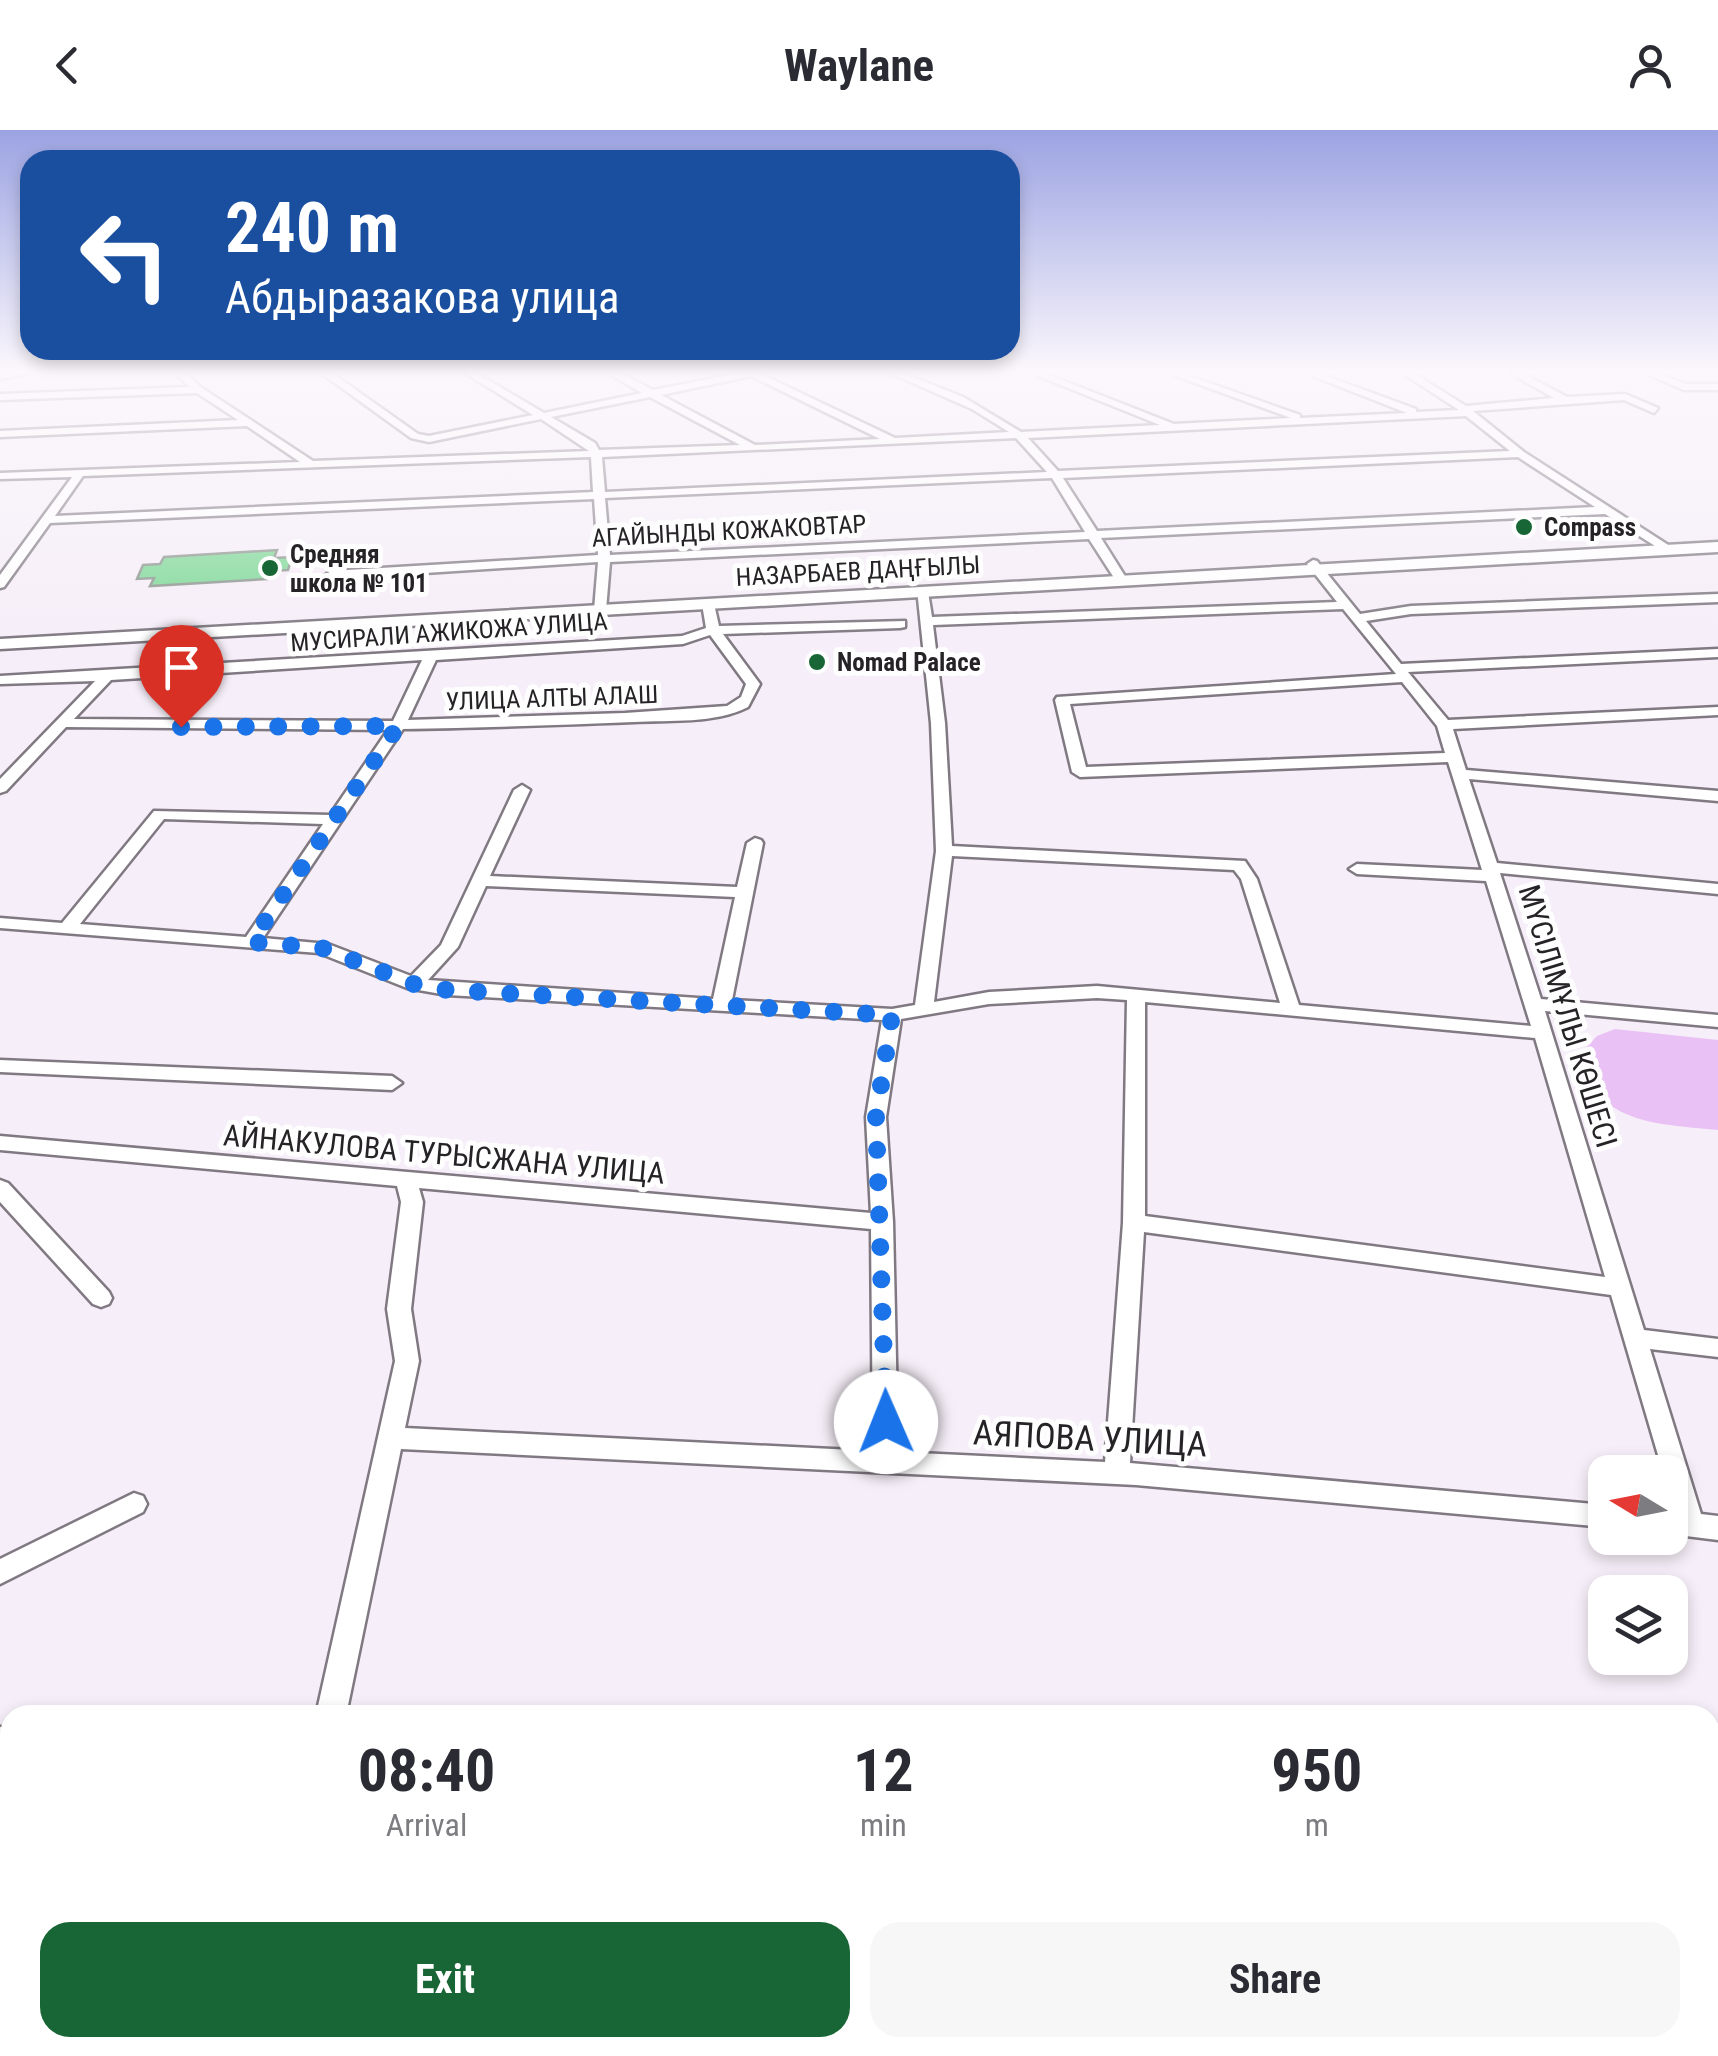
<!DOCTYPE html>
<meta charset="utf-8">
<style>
body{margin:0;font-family:"Roboto Condensed",sans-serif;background:#f7f7f7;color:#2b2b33;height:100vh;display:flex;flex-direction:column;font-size:38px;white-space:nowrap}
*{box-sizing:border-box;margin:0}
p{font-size:32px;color:#7c7c81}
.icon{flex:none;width:55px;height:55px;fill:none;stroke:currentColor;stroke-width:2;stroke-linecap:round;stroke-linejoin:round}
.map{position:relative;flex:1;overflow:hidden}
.sheet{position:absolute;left:0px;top:1575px;width:1720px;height:352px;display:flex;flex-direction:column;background:#fff;border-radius:30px 30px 0 0;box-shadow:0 5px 15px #0003}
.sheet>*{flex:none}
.hud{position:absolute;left:20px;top:20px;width:1000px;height:210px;border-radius:30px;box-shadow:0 5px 15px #0003;background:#1a4fa0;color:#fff;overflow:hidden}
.needle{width:65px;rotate:280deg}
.controls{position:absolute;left:1588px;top:1325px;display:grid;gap:20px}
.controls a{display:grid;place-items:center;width:100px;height:100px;border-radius:20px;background:#fff;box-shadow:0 5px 15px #0003;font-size:50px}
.pin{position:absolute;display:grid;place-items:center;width:85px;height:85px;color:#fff;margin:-102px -42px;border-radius:50% 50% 50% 0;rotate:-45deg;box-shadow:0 0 10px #0007}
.pin .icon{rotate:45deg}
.me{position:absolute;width:110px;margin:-55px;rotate:359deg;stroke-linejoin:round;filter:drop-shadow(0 0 8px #0008)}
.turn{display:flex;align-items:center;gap:35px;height:210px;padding:0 40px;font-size:45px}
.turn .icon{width:130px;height:130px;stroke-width:2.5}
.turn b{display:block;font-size:70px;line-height:85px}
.eta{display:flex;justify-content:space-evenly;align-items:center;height:170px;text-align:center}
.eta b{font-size:60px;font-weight:700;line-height:70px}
.action{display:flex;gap:20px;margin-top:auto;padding:20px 40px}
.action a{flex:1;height:115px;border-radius:30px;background:#186635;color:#fff;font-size:40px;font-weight:700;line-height:115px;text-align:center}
.action a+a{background:#f7f7f7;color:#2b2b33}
header{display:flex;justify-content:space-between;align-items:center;height:130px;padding:0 40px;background:#fff;font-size:45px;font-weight:700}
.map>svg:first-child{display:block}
.green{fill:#eac1f5}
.building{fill:#7cd895;stroke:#8b958d;stroke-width:2.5}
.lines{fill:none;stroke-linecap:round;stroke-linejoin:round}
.minor-casing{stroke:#807982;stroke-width:5}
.major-casing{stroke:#807982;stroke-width:5}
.minor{fill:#fff;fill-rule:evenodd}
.major{fill:#fff;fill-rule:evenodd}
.route{stroke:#1a73e8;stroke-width:18;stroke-dasharray:0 32.4}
.poi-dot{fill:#186635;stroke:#fefefe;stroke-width:4}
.labels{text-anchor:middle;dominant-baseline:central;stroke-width:10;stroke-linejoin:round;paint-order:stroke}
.far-poi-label{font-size:25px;font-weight:bold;fill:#262326;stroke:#fefefe;text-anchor:start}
.far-street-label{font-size:25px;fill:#262326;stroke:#fefefe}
.street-label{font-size:30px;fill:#262326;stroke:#fefefe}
.near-street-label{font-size:35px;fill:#262326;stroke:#fefefe}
</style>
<header><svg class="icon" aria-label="back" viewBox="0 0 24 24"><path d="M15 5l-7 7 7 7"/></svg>Waylane<svg class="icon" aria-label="person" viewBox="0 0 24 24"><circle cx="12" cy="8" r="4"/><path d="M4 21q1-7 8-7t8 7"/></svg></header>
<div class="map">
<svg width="1718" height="1926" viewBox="0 0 1718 1926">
<rect width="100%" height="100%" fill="#f6eef8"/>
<!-- green -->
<path class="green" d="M1615 899 1718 910V1000C1660 994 1589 995 1583 921L1597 906Z"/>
<!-- building -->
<path class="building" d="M277 420 274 428 292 427 288 440 270 441 267 449 150 456 154 448 137 449 143 435 160 434 164 427Z"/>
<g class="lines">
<defs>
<path id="minor" d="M0 243H29L0 249Z
M175 243H185L202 258 313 331 589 321 541 289 429 312 411 308 321 243H332L418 304 429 306 533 285 465 243H476L544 283 642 263 608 243H620L653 260 740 243H759L895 308 1009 302 972 279 890 243H903L963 267 1021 302 1160 295 1031 243H1044L1174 294 1291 288 1168 243H1181L1300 285V288L1407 283 1305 243H1318L1416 279V282L1459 280 1402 243H1413L1466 276 1554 268 1510 243H1522L1567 267 1625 264 1658 278 1654 283 1624 270 1473 281 1524 322 1676 420 1666 423 1605 384 1101 408 1128 451 1122 455 1118 454 1089 409 610 432 606 480 600 484 594 480 598 432 331 449 325 445 331 441 598 425 594 369 50 393 4 457 0 458V445L72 347 0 349V343L300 332 247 296 0 307V301L238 290 197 263 0 270V264L190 257ZM751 246 880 309 755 315 661 265ZM650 267 740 315 599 320 595 313 551 287ZM1466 286 1510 321 1058 341 1028 308ZM1016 308 1047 342 605 362 602 327ZM591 327 593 362 55 386 83 346ZM1518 327 1595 377 1097 401 1063 348ZM1052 348 1085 402 610 425 605 368Z
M1645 243H1658L1685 254H1718V260H1684Z
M1313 430 1317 431 1360 484 1411 476 1718 464V472L1411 484 1366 491 1401 534 1718 519V527L1408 542 1448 590 1718 577V585L1453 599 1466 640 1718 661V671L1469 649 1497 733 1718 754V764L1500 743 1541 869 1718 885V897L1545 881 1644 1200 1718 1209V1227L1650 1219 1701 1384 1718 1386V1410L1670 1404V1380L1674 1381 1670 1367V1342H1663L1611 1165 1144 1102 1130 1333 1605 1375V1397L1136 1355 401 1319 346 1585H316L395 1231 387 1179 401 1072 397 1056 0 1020V1006L871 1083 866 987 882 890 447 865 407 858 319 823 0 798V788L62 793 154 681 330 685 388 600 66 597 6 661 0 663V649L95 551 0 554V546L682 506 706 498 702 474 708 470 714 474 719 496 905 491V497L900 498 723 504 760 554 748 577C715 594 670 590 634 592 557 595 480 598 403 599L263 808 328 814 411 846 441 815 514 660 522 655 530 660 490 746 737 757 747 713 755 708 761 710 763 713 732 870 892 879 915 875 936 721 931 593 917 459 928 462 932 487 1337 472 1307 434ZM1343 479 1396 544 1057 567 1055 570 1072 642 1080 647 1448 632 1482 740 1357 734 1349 739 1357 744 1486 751 1531 896 1299 875 1257 749 1245 731 952 716 945 593 933 495ZM710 505 746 554 741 567 727 576 625 583 408 590 436 530 683 514ZM422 530 393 591 74 589 111 550ZM1402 552 1437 596 1445 623 1086 637 1070 574ZM164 689 323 694 246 807 80 794ZM952 726 1234 740 1241 749 1280 873 1097 856 989 862 934 872ZM486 756 735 767 713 869 428 850 458 817ZM1097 868 1127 870 1123 1093 1105 1332 898 1322 893 1092 886 987 901 889 989 874ZM1145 872 1535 908 1605 1147 1145 1086ZM419 1058 871 1099 873 1321 405 1298 419 1231 411 1179 423 1072Z
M0 930 392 946 402 953 392 960 0 942Z
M0 1050 8 1053 109 1162 112 1168 109 1174 101 1177 93 1174 0 1072Z
M134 1363 143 1366 147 1374 143 1382 0 1454V1429Z
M0 1597H10V1625H0Z
M1710 1627 1718 1628V1658L1710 1657Z
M1710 1911 1716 1926H1682L1679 1918H1710Z
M325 1918H359L360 1926H326Z
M658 1918H826L830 1926H661Z"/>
<path id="major" d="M1718 412V422L0 519V509Z"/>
</defs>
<!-- minor casing -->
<use href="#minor" class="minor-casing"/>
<!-- major casing -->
<use href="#major" class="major-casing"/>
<!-- minor -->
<use href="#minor" class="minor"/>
<!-- major -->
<use href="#major" class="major"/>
</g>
<!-- sky -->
<linearGradient id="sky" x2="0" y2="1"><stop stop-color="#9ba3e2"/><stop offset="0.47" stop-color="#fbf7fc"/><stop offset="1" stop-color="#fbf7fc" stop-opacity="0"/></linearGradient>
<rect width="1718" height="512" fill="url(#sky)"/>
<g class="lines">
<!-- route -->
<path class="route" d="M181 597 398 596 251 812 322 818 414 854 447 860 892 885 876 987 886 1292"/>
</g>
<!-- markers -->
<g class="poi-dot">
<circle cx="1524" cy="397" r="10"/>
<circle cx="270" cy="438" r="10"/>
<circle cx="817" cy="532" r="10"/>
</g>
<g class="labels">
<!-- far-poi labels -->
<g class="far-poi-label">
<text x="1544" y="397">Compass</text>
<text x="290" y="424">Средняя<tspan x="290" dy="29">школа № 101</tspan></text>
<text x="837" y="532">Nomad Palace</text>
</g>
<!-- far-street labels -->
<g class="far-street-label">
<text transform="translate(729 401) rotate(-3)">АГАЙЫНДЫ КОЖАКОВТАР</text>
<text transform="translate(858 441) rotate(-3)">НАЗАРБАЕВ ДАҢҒЫЛЫ</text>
<text transform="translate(449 502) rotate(-4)">МУСИРАЛИ АЖИКОЖА УЛИЦА</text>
<text transform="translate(552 568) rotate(-2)">УЛИЦА АЛТЫ АЛАШ</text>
</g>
<!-- street labels -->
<g class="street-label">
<text transform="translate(1568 886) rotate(73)">МҮСІЛІМҰЛЫ КӨШЕСІ</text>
<text transform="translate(444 1024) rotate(5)">АЙНАКУЛОВА ТУРЫСЖАНА УЛИЦА</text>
</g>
<!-- near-street labels -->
<g class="near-street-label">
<text transform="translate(1090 1309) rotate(3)">АЯПОВА УЛИЦА</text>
</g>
</g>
</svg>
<div class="controls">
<a><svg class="needle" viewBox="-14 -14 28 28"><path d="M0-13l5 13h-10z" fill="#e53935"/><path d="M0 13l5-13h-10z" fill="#7c7c81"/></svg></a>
<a><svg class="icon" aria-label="layers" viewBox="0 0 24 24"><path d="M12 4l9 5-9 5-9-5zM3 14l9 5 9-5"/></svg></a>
</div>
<div class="pin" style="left:181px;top:597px;background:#d93025"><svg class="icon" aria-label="arrive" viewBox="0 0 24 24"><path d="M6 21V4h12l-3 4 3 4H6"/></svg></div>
<svg class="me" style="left:886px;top:1292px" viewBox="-20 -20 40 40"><circle r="19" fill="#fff"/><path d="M0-13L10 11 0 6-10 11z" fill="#1a73e8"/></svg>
<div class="hud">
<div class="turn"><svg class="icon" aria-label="left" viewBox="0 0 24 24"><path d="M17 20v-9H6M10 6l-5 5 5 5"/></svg><div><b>240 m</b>Абдыразакова улица</div></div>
</div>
<section class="sheet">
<div class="eta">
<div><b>08:40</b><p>Arrival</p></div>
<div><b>12</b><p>min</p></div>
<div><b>950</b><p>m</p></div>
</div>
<div class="action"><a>Exit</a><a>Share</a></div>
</section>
</div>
